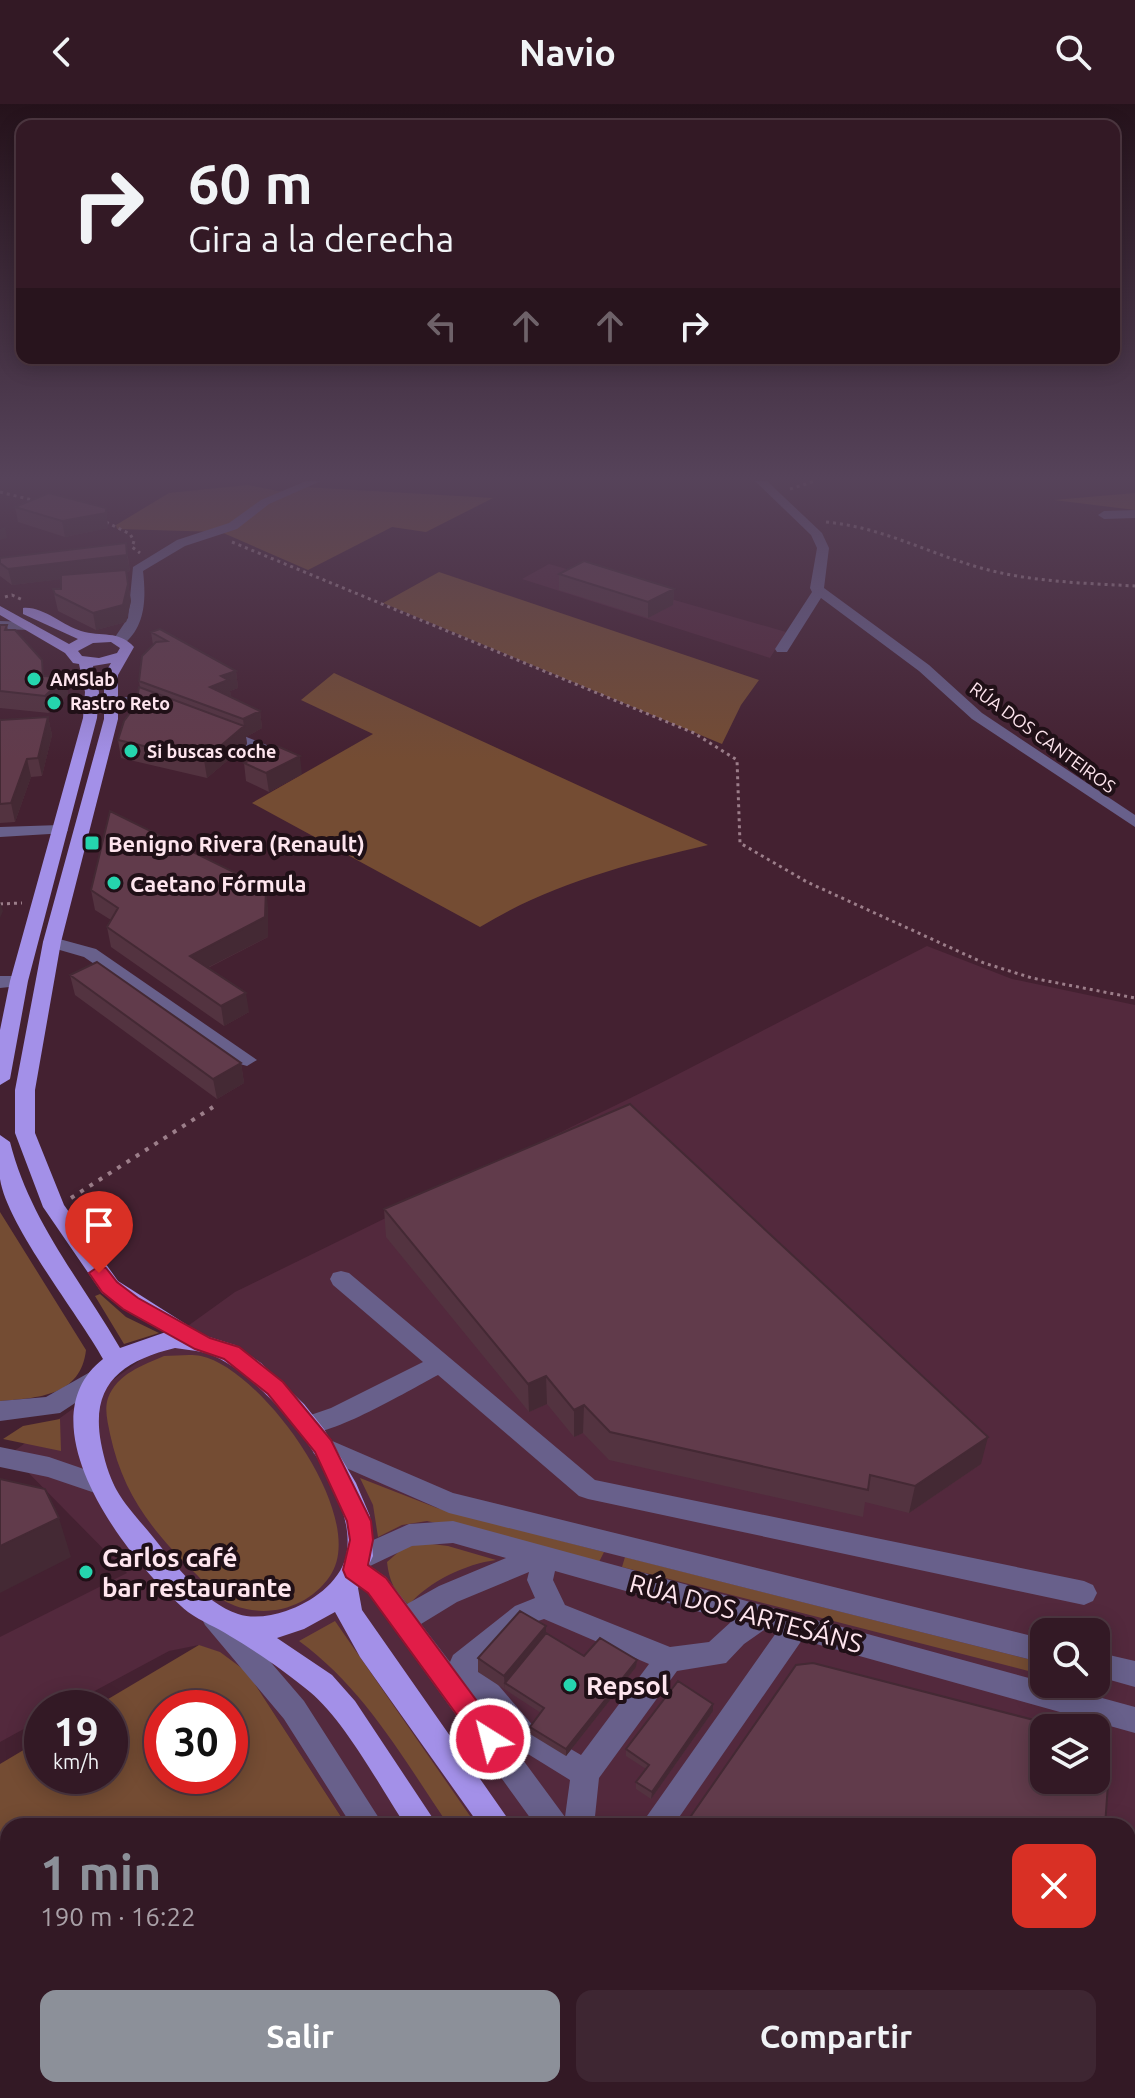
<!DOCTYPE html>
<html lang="es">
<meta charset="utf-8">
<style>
body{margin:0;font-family:Ubuntu,sans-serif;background:#3e2632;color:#f1f3f6;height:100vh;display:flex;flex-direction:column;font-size:30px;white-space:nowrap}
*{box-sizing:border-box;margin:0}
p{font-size:26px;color:#a9a0a7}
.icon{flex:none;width:44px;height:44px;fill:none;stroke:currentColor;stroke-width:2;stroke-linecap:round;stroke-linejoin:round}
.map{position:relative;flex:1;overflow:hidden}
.side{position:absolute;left:0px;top:1714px;width:1136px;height:280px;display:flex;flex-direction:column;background:#331925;border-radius:24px 24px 0 0;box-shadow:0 4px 20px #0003,0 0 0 2px #4e3842}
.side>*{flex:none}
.top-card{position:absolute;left:16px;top:16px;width:1104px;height:244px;border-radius:16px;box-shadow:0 4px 20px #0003,0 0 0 2px #4e3842;background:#331925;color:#f1f3f6;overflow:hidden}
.controls{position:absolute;left:1030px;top:1514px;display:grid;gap:16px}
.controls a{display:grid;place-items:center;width:80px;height:80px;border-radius:16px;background:#331925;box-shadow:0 4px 20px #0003,0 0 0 2px #4e3842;font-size:40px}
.speed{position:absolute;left:24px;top:1586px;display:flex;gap:16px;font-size:40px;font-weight:700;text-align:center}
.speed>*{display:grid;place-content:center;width:104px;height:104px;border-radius:50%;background:#331925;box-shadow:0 4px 20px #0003,0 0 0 2px #4e3842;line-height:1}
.speed small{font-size:20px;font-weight:400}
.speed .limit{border:12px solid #d22;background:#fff;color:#111}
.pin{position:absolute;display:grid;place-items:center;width:68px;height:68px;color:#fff;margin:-82px -34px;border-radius:50% 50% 50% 0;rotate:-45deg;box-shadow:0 0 8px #0007}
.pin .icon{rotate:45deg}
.me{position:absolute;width:88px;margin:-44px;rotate:324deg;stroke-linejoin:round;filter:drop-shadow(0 0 6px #0008)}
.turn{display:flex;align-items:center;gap:28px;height:168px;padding:0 40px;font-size:36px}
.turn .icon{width:104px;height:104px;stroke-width:2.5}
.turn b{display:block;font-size:56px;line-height:68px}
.lanes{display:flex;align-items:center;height:76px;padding:0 40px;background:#0003;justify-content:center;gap:40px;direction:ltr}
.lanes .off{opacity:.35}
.round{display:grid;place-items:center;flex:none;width:84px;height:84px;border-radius:16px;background:#3e2632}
.head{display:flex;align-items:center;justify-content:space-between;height:136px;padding:0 40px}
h1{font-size:48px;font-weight:600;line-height:60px;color:#8c9099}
.primary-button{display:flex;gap:16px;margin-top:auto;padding:16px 40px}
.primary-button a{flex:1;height:92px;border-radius:16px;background:#8c9099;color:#fff;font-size:32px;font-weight:600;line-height:92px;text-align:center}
.primary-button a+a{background:#3e2632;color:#f1f3f6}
header{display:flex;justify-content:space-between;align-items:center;height:104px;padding:0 40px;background:#331925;font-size:36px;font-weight:600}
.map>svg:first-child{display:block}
.built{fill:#53293d;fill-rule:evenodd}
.green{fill:#744c33;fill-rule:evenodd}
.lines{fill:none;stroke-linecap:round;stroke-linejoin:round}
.path-far1{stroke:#9c7e8a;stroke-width:3;stroke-dasharray:3 4;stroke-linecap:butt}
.path{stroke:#9c7e8a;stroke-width:4;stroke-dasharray:4 7;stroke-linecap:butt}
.minor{fill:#68608b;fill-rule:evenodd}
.major{fill:#a390e8;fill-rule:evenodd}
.wall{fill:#533340}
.shaded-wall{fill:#442934}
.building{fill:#613b4b;stroke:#442934;stroke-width:2}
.route{fill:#e11d48;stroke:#92132f;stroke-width:2}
.poi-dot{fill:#25d5ae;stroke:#201017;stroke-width:3}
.labels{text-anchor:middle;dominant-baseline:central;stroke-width:8;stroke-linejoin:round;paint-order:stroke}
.far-poi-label{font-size:18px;font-weight:bold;fill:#fee5ee;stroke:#201017;text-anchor:start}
.far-street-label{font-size:18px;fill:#fee5ee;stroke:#201017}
.poi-label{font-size:22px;font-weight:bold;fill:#fee5ee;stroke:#201017;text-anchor:start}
.near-poi-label{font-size:26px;font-weight:bold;fill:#fee5ee;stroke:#201017;text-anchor:start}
.near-street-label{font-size:26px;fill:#fee5ee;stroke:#201017}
</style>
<header><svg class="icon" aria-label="back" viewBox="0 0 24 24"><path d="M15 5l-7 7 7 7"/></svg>Navio<svg class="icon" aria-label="search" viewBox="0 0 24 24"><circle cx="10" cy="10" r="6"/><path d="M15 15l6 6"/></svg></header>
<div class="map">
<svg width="1135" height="1994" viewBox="0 0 1135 1994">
<rect width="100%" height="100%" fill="#442131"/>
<!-- built -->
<path class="built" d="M549 460 786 528 770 554 522 475Z
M927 842 1012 875 1135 901V1994H0V1955L8 1950V1986H1128V1722H347L247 1568 199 1541 169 1547 63 1604H42V1615L0 1638V1533L127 1469 10 1350 235 1188 657 981ZM1044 1528H1096V1580H1044ZM1044 1624H1096V1676H1044Z"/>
<!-- green -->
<path class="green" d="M248 381 288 389 303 383 493 394 426 428 392 423 308 466 221 428 117 425 116 421 169 389Z
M1135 389V406L1054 396Z
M439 468 759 576 741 601 722 640 383 499Z
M334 569 708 741C630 759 548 781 480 823L252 699 373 630 301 596Z
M0 1108 86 1246C81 1292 38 1294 0 1297Z
M100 1190 126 1213 159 1229 124 1240 95 1192Z
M164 1252C176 1252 190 1250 201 1252 262 1265 370 1414 330 1472 306 1507 259 1517 223 1496 213 1491 205 1479 197 1471 153 1428 123 1391 110 1330 108 1319 104 1306 108 1294 117 1270 143 1261 164 1252Z
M60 1315 61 1347 3 1335 23 1322Z
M360 1374 437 1404 604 1448 599 1458 427 1417 402 1421 378 1433 373 1401Z
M424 1439 448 1442 496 1456C466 1460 429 1477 409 1501 395 1489 389 1477 387 1458L403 1444Z
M625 1453 1044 1559V1571L622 1463Z
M335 1517 477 1722H449C404 1656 365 1585 299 1537Z
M199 1541 220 1548 247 1568 347 1722H8V1950L0 1955V1660L42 1635V1672H110V1604H93ZM162 1604H230V1672H162Z"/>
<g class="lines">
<!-- path-far1 -->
<path class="path-far1" d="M790 385 815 377
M0 388 36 397
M106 418 130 430 134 437 132 443 140 449
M826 418C881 423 928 449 981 464 1031 478 1083 479 1135 482
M232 438 694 629 737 656 740 739 807 778 984 859 1032 874 1135 894
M5 493 12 491 23 496
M0 800 22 799"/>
<!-- path -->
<path class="path" d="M71 1094 213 1003"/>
<!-- minor -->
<path class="minor" d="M306 377H321L269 400 237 425 185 442 143 467C146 493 146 521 125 539H115L113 536 128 514 133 463 177 436 229 419 261 396Z
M755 377H767L822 429 829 444 824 484 929 561 982 609 1135 711V723L972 615 919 567 821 494 787 548H777L775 545 812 488 810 484 817 444 811 431Z
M1135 406V414L1104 415 1098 411 1104 407Z
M0 517 29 518 36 522 29 526 0 525Z
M111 593H142L169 604 162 608 141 601 106 600 104 597Z
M221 623 287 649 290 652 287 655H277L216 630 214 627Z
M60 721 68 726 66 729 0 733V723Z
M52 833 96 845 257 956 247 962 240 960 84 853 46 842 43 838 46 834Z
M0 872H19L28 877 19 882 0 884Z
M341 1167 349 1169 595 1376 1084 1477 1093 1481 1097 1489 1093 1497 1084 1501 588 1395 579 1392 438 1271C411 1285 325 1337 299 1329L296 1322 299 1315 331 1304 423 1258 333 1181 330 1175 333 1169Z
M99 1263 107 1266 111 1272 107 1278 60 1309 0 1317V1297L46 1293Z
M323 1333 453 1389 1044 1535V1559L449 1409 314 1350 311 1343 314 1336Z
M0 1343 49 1353 110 1374 114 1381 110 1388 101 1391 48 1373 0 1363Z
M453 1417 1135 1603V1629L802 1536 673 1722H640L776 1529 764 1526 744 1540 726 1559 677 1567 599 1674 594 1722H536L368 1489 346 1474 342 1466 351 1446 409 1420ZM453 1439 506 1454 439 1482 407 1500 386 1473 370 1462 412 1442ZM555 1467 732 1517 709 1538 670 1543 565 1501 553 1476ZM529 1468 527 1476 535 1494 515 1502 453 1551 450 1558 421 1520 457 1498ZM544 1515 649 1560 581 1651 535 1624 482 1562 535 1518ZM498 1622 515 1642 570 1676 565 1713Z
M215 1501 225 1505 304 1597 384 1722H352L284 1615 205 1521 201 1513 205 1505Z
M1096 1548 1135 1557V1583L1096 1572Z
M8 1965V1986H23L20 1994H0V1968Z
M396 1986H431L434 1994H399Z
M521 1986H558L561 1994H524Z
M732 1986H769L772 1994H735Z"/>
<!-- major -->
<path class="major" d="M0 502 69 540 78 535 23 510V504C43 502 63 522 81 527 101 533 119 526 134 543L118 571V615L61 838 35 986V1029L64 1101 118 1177 203 1231 235 1241 261 1259 304 1300 324 1325 356 1379 370 1412 373 1452 358 1484 362 1506 513 1722H480L360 1553 335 1508 304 1525 277 1534 332 1571 355 1597 438 1722H406C380 1683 345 1617 310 1588 286 1568 257 1548 230 1532 216 1523 202 1518 188 1508 132 1462 20 1320 103 1255 78 1210 7 1121 0 1075 0 1061 0 1045 0 1031L10 1038C30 1117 80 1175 120 1244L166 1228 102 1189 43 1103 15 1029V986L43 838 104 615V571L111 559 93 562 99 588 97 614 28 877 10 975 0 981V926L10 877 83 614 85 588 79 560 73 559 65 549 0 511ZM111 538 120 544 117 549 99 554 82 552 78 547 93 539ZM175 1244C189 1246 204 1247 216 1253 270 1278 361 1389 346 1452 340 1479 310 1499 286 1507 271 1512 253 1515 238 1510 203 1498 175 1461 153 1433 141 1418 126 1403 116 1385 109 1372 104 1355 101 1339 90 1280 122 1257 175 1244Z
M586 1986H623L626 1994H589Z
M669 1986H706L709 1994H672Z"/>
</g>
<!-- wall -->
<path class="wall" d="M15 403 106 404 108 424 65 433 18 418Z
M126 439 130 467 126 468 131 497 126 518 96 526 58 507 53 485H61V475L12 481 0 472V454Z
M559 470 674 485 673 501 648 514 559 486Z
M0 521H7L8 526 45 572 65 573 68 591 49 609 0 604Z
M151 528 236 567 238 584 230 587 231 593 260 607 262 624 246 633 247 640 207 674 121 654 118 636 136 601 140 583 139 577 153 541Z
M48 613 52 631 42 672 31 673 15 718 0 719V616Z
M244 659 302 670 269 688 246 677Z
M91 786 268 803V833L208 864 249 908 224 922 111 843 107 823 111 816 95 806Z
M70 871 241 959 244 979 217 995 75 891Z
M384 1105 981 1360 909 1409 865 1398 863 1413 609 1356 583 1329 574 1333 547 1300 529 1308 386 1133Z
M546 1522V1529L584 1552 636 1563 566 1652 530 1630V1623L541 1609 478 1568V1554Z
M713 1600V1607L651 1695 636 1685V1678L646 1665 626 1652V1645Z
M791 1986H1044L1037 1994H797Z"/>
<!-- shaded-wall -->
<path class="shaded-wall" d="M106 404 108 424 65 433 62 417Z
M5 423 7 434 0 436V425Z
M127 451 130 467 12 481 8 465Z
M128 480 131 497 126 518 96 526 93 509Z
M674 485 673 501 648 514V498Z
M236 567 238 584 230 587 231 593 210 583 221 572Z
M65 573 68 591 49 609 45 592Z
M260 607 262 624 246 633 247 640 207 674 204 656 244 623 243 615Z
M48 613 52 631 42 672 38 654Z
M300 652 302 670 269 688 266 669Z
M27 655 31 673 15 718 11 699Z
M266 784 268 803V833L193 871 190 852Z
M0 797 3 807 0 814Z
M246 889 249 908 224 922 221 902Z
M241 959 244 979 217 995 213 975Z
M546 1272 547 1300 529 1308 528 1280Z
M584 1301 583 1329 574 1333V1306Z
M988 1333 981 1360 909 1409 915 1382Z
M59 1414 71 1453 0 1489V1442Z
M546 1522V1536L505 1579V1585L504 1572Z
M637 1556 636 1563 566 1652V1645Z
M713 1600V1607L651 1695 652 1688Z
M1037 1986H1044L1037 1994H1030Z"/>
<!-- building -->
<path class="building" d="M49 389 106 404V409L62 417 15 403Z
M126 439 127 451 8 465 0 459V454Z
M584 457 674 485 648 498 559 470Z
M126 466 128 480 123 501 93 509 55 490 53 485H61V471Z
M0 521H7L5 526H15L42 556 43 572 65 573 45 592 0 587Z
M160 525 236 567 221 572 228 576 210 583 260 607 243 615 139 577 142 552 156 538 167 537 151 528Z
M139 583 244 622 204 656 118 636 124 617 136 601Z
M48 613 38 654 27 655 11 699 0 700V616Z
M277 642 300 652 266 669 244 659Z
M110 707 266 784 265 813 190 852 246 889 221 902 107 823 118 804 91 786Z
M97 858 241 959 213 975 70 871Z
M630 1000 988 1333 915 1382 870 1371 868 1386 610 1328 584 1301 574 1306 546 1272 528 1280 384 1105Z
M0 1375 45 1385 59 1414 0 1442Z
M520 1507 546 1522 504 1572 478 1554Z
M546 1529 584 1552 600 1534 637 1556 566 1645 530 1623 544 1604 505 1579Z
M813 1559 1065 1624H1044V1676H1096V1644L1102 1649 1109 1666 1105 1722H684L796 1561Z
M678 1577 713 1600 652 1688 636 1678 649 1661 626 1645Z
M51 1986H314L318 1994H39Z
M808 1986H1037L1030 1994H814Z"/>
<!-- sky -->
<linearGradient id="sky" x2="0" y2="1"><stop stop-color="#25121b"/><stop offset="0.57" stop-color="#56435a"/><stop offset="1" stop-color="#56435a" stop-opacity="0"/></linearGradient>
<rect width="1135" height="656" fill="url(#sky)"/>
<!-- route -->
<path class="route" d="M99 1162 106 1164 117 1178 138 1194 210 1234 239 1243 283 1278 331 1336 371 1417 373 1436 368 1461 386 1474 499 1627 503 1635 499 1644 490 1648 481 1644 368 1489 346 1473 343 1466 350 1436 347 1417 315 1348 268 1290 224 1255 195 1245 123 1205 102 1188 89 1169Z"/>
<!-- markers -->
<g class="poi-dot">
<circle cx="34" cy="575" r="8"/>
<circle cx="54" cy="599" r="8"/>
<circle cx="131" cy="647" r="8"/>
<rect x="84" y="731" width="16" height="16" rx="4"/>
<circle cx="114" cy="779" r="8"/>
<circle cx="86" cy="1468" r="8"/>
<circle cx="570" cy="1581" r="8"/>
</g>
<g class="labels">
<!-- far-poi labels -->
<g class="far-poi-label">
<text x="50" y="575">AMSlab</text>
<text x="70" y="599">Rastro Reto</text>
<text x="147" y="647">Si buscas coche</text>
</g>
<!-- far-street labels -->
<g class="far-street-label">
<text transform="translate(1043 633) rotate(36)">RÚA DOS CANTEIROS</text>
</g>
<!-- poi labels -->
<g class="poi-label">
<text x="108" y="739">Benigno Rivera (Renault)</text>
<text x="130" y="779">Caetano Fórmula</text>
</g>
<!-- near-poi labels -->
<g class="near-poi-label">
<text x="102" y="1453">Carlos café<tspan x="102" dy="30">bar restaurante</tspan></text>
<text x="586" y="1581">Repsol</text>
</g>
<!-- near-street labels -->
<g class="near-street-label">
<text transform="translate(746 1509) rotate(15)">RÚA DOS ARTESÁNS</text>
</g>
</g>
</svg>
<div class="controls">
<a><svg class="icon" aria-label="search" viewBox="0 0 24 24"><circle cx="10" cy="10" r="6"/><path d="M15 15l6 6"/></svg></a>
<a><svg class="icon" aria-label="layers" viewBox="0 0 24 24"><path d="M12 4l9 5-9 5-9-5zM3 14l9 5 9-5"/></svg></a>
</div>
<div class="speed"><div>19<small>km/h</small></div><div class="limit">30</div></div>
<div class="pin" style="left:99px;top:1169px;background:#d93025"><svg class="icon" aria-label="arrive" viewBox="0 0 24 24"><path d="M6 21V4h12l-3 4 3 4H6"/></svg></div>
<svg class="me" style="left:490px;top:1635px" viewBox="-20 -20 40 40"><circle r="17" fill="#e11d48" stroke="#fff" stroke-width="3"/><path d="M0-11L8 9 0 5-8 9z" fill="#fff"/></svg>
<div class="top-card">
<div class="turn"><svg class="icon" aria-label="right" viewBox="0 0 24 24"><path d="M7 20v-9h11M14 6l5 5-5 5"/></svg><div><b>60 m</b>Gira a la derecha</div></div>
<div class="lanes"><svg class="icon off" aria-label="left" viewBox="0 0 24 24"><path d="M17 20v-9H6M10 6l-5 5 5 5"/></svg><svg class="icon off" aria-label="ahead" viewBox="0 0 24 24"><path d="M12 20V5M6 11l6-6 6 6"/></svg><svg class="icon off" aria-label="ahead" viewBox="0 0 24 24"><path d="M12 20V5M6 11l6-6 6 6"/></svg><svg class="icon" aria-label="right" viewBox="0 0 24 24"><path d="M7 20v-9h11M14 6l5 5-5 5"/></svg></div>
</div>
<section class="side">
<div class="head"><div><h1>1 min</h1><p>190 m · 16:22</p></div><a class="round" style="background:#d93025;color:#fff"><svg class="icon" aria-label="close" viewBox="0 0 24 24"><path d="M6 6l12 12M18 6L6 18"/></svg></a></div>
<div class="primary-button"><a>Salir</a><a>Compartir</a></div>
</section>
</div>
